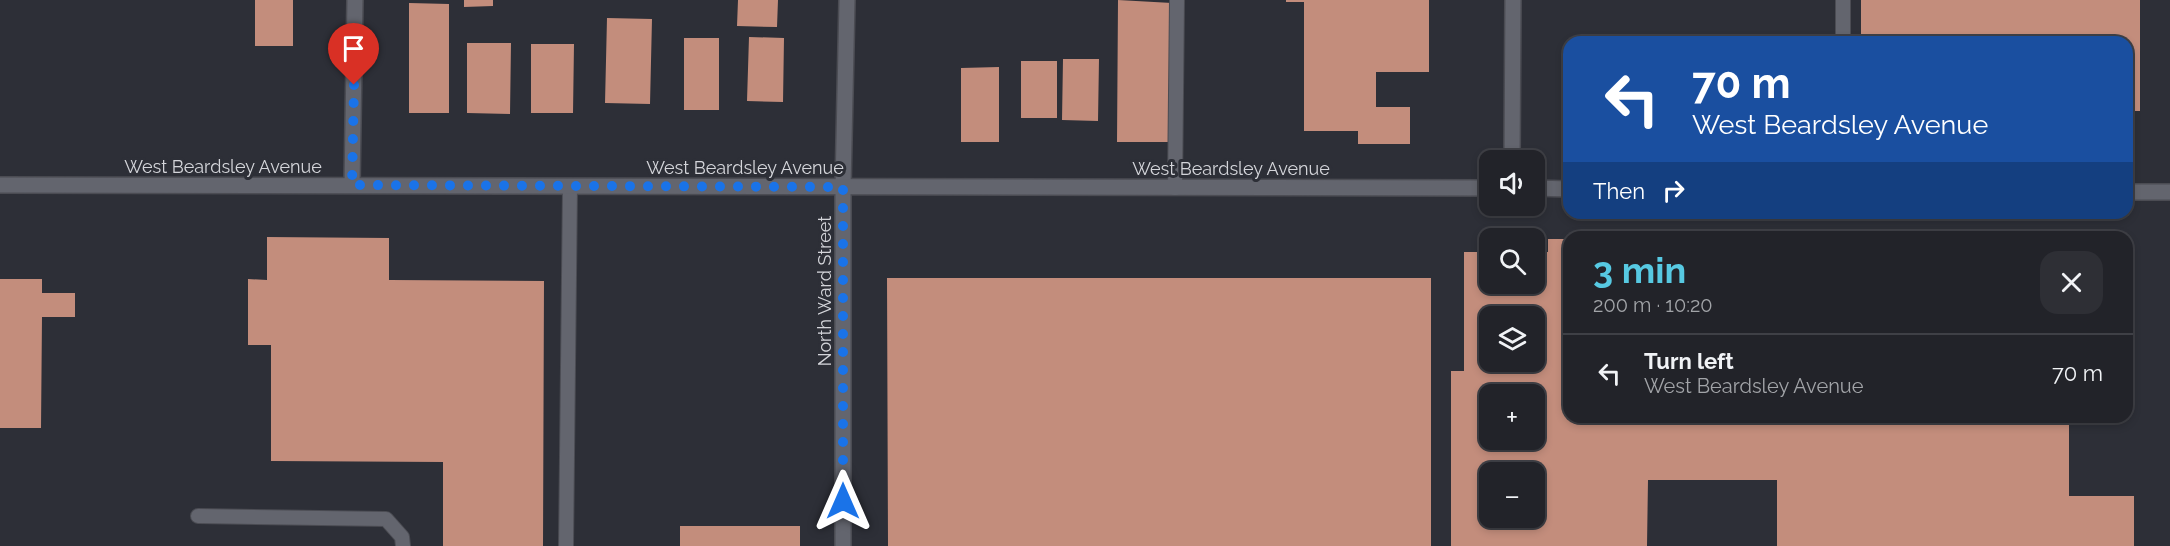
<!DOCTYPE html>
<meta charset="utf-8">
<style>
body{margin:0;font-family:Raleway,sans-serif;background:#2e2f35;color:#f1f3f6;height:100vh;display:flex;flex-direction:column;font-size:22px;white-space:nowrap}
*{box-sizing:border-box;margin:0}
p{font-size:20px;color:#a2a4a8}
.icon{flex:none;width:33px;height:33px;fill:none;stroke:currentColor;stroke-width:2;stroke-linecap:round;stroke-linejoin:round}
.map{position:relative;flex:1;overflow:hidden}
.panel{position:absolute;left:1563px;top:231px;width:570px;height:192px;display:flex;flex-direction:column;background:#222329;border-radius:18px;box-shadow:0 3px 9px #0003,0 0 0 2px #3f4046}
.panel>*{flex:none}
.hud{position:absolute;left:1563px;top:36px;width:570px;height:183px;border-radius:18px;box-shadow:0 3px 9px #0003,0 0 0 2px #3f4046;background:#1a4fa0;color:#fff;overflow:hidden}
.tools{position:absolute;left:1479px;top:150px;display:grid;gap:12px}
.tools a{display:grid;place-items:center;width:66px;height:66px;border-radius:12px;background:#222329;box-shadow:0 3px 9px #0003,0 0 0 2px #3f4046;font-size:30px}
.pin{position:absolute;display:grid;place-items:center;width:51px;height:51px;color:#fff;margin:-62px -26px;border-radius:50% 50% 50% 0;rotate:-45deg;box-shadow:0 0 6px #0007}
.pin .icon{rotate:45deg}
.me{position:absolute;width:66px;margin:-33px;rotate:0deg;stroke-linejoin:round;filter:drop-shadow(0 0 4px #0008)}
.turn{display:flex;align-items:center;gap:21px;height:126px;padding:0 30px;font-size:27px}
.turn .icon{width:78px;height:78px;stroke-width:2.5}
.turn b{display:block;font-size:42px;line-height:51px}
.then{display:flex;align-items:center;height:57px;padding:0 30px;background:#0003;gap:12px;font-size:22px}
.round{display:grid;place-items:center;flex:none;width:63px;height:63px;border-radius:18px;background:#2e2f35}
.overview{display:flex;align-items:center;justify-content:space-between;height:102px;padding:0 30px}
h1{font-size:36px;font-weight:700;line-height:45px;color:#57c9e2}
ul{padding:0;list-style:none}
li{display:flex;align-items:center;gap:18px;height:78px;padding:0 30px;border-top:2px solid #3f4046}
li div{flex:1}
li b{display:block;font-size:22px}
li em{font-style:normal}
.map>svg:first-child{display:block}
.building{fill:#c38d7c;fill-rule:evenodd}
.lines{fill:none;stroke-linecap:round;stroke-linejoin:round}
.lane-casing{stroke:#4b4c53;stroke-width:16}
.street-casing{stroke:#4b4c53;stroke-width:18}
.secondary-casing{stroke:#4b4c53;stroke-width:18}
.lane{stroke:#63656e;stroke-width:14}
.street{stroke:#63656e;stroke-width:15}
.secondary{stroke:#63656e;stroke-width:15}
.route{stroke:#1a73e8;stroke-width:10;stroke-dasharray:0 18}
.labels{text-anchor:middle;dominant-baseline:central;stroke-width:6;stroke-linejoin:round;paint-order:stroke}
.street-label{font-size:18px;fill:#d4d5da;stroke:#2d2f37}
</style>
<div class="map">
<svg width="2170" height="546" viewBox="0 0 2170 546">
<rect width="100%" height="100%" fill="#2d2f37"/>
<!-- building -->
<path class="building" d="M255 0H293V46H255Z
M464 0H493V6L464 7Z
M738 0H778L777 27 737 26Z
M1118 0 1172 3V142H1117Z
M1286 0H1429V72H1376V107H1410V144H1358V131H1304V2H1286Z
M1861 0H2140V111H2127V42H1861Z
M409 3 449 4V113H409Z
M607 18 652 19 650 104 605 103Z
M749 37 784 38 783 102 747 101Z
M684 38H719V110H684Z
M467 43H511L510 114 467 113Z
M531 44H574L573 113H531Z
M1063 59H1099L1098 121 1062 120Z
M1021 61H1057V118H1021Z
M999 67V142H961V68Z
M267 237 389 238V280L544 281 543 546H443V462L271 461V345H248V279L267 280Z
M1548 239H1569V417H2069V496H2134V546H1777V480H1648L1647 546H1451V371H1464V252H1490V284H1534V252H1548ZM1490 316H1534V362H1490ZM1490 394H1534V440H1490ZM1490 472H1534V518H1490Z
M887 278H1431V546H888Z
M0 279H42V293H75V317H42L41 428H0Z
M680 526H800V546H680Z"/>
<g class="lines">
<defs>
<path id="lane" d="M1843 42V0
M1175 188 1177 0
M198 516 386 519 402 537 403 546
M566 546 570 186"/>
<path id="street" d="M1512 160 1513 0
M352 185 355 0
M843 546V187L847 0"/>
<path id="secondary" d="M0 185 1490 188
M1534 188 1569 189
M2127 192H2170"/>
</defs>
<!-- lane casing -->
<use href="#lane" class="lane-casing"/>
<!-- street casing -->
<use href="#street" class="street-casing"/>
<!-- secondary casing -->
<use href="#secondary" class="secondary-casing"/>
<!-- lane -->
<use href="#lane" class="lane"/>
<!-- street -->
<use href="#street" class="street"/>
<!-- secondary -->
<use href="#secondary" class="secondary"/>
</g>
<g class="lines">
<!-- route -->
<path class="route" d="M354 85 352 185 843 187V501"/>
</g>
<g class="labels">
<!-- street labels -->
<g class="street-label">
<text x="223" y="166">West Beardsley Avenue</text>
<text x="745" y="167">West Beardsley Avenue</text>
<text x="1231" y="168">West Beardsley Avenue</text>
<text transform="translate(824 291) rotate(-90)">North Ward Street</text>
</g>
</g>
</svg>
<div class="tools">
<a><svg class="icon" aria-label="sound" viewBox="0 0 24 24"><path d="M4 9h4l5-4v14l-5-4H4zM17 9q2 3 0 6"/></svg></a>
<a><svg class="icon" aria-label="search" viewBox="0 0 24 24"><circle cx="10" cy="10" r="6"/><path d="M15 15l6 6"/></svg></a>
<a><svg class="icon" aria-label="layers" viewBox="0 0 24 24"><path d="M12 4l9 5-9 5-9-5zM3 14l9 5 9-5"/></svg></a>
<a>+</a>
<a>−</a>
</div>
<div class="pin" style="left:354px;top:85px;background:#d93025"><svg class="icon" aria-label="arrive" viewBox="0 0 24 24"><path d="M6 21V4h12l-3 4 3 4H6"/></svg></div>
<svg class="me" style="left:843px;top:501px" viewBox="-20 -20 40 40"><path d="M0-17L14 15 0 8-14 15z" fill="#1a73e8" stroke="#fff" stroke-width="4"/></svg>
<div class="hud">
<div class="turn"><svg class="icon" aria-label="left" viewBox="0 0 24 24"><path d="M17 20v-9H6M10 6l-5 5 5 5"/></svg><div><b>70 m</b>West Beardsley Avenue</div></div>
<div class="then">Then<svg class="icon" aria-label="right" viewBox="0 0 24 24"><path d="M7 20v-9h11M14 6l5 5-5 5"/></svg></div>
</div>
<section class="panel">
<div class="overview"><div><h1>3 min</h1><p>200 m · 10:20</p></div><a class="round"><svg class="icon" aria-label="close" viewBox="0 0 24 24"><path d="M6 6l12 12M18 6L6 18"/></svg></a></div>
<ul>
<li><svg class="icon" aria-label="left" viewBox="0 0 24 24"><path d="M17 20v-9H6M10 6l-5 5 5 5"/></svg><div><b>Turn left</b><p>West Beardsley Avenue</p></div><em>70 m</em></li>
</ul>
</section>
</div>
